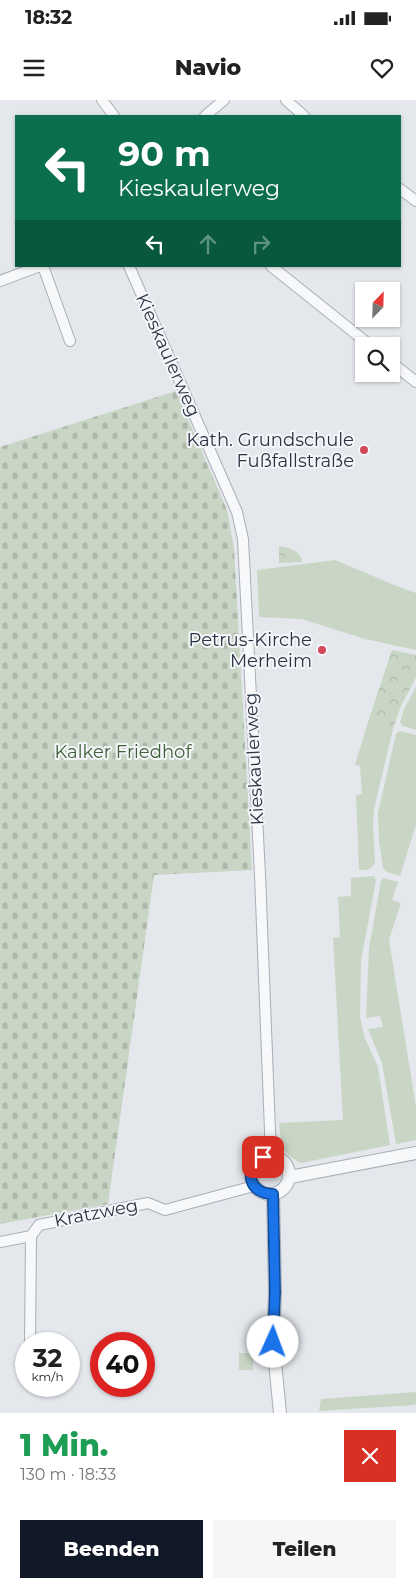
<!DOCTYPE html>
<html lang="de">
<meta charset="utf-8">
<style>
body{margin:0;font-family:Montserrat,sans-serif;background:#f6f6f6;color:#222;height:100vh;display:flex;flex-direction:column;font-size:19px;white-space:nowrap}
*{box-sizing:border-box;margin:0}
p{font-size:16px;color:#767676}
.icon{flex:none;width:28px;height:28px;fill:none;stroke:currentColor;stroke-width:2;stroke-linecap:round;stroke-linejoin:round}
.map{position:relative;height:1313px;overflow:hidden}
.panel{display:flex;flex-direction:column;background:#fff;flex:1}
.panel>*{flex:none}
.hud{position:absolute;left:15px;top:15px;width:386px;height:152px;border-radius:0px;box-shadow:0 1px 4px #0004;background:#0b6e4f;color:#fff;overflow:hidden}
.needle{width:32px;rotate:23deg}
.buttons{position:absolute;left:355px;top:182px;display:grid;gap:10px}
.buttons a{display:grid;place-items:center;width:45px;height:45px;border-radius:0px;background:#fff;box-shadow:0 1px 4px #0004;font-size:25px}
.speed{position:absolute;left:15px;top:1232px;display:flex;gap:10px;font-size:25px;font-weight:700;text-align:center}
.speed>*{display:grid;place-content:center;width:65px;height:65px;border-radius:50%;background:#fff;box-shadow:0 1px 4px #0004;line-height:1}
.speed small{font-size:12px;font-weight:400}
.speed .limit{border:8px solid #d22;background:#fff;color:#111}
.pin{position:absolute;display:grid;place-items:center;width:42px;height:42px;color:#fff;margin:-21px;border-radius:10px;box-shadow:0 2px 8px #0006}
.me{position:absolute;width:55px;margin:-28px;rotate:2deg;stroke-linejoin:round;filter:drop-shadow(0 0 4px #0008)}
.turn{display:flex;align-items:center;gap:18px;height:105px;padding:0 20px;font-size:22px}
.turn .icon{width:65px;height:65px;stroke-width:2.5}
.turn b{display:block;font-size:35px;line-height:42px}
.lanes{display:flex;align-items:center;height:48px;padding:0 20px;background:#0003;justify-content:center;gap:25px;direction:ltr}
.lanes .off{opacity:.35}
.round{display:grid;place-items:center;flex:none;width:52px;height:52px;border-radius:0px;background:#f6f6f6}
.overview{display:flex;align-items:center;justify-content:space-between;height:85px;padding:0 20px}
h1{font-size:30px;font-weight:800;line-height:38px;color:#1e9e55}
.cta{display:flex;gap:10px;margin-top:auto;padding:10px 20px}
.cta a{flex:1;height:58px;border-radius:0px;background:#111827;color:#fff;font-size:20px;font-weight:800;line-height:58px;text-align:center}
.cta a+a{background:#f6f6f6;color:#222}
.status{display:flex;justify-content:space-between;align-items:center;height:35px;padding:0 25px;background:#fff;direction:ltr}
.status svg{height:14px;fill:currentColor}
header{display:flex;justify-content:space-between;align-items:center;height:65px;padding:0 20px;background:#fff;font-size:22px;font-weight:800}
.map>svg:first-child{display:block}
.green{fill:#c9d6c5}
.cemetery{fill:url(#cemetery-stones)}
.park{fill:url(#park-crowns)}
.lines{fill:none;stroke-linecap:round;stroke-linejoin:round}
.minor-casing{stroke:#a9aeb7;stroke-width:12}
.tertiary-casing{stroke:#a9aeb7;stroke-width:14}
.minor{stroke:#f7f8fa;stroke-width:10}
.tertiary{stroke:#f7f8fa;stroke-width:12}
.route-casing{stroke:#114b97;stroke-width:12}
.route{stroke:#1a73e8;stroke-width:9}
.poi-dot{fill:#d1495b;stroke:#f4f6f9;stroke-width:2}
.labels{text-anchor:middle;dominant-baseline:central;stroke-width:4;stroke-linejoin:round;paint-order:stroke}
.street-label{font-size:18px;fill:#2b3445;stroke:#f4f6f9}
.poi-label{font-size:18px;fill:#2b3445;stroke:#f4f6f9;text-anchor:end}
.park-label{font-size:18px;fill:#3f6138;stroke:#f4f6f9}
</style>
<div class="status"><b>18:32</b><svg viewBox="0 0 49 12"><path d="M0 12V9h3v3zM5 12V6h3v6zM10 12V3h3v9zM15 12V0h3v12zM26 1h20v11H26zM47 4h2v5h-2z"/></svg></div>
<header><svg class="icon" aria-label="menu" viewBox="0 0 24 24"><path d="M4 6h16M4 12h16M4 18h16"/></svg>Navio<svg class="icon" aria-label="heart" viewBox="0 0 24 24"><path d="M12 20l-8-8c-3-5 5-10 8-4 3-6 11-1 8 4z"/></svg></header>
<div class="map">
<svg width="416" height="1313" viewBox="0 0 416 1313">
<defs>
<pattern id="cemetery-stones" width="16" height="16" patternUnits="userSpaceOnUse" patternTransform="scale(1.25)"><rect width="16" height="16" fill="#c9d6c5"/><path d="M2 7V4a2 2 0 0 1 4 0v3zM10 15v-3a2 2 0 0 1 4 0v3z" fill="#adb8ab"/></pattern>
<pattern id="park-crowns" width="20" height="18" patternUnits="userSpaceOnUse" patternTransform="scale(1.25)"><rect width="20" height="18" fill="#c9d6c5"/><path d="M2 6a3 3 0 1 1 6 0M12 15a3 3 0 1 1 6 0" fill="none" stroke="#adb8ab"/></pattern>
</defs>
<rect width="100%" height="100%" fill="#e4e7ec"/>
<!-- green -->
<path class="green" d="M335 460 394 485 416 493V550L365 539 302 519 259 517 257 470Z
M416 587V630L403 626 400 622 404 609Z
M368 622 393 629 374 709 373 726 375 762C372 770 367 770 359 770L356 695 362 694 360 666 355 665Z
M400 631 416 635V725L400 776 387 772 383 768 379 741 378 713 396 634Z
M372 776H374L376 780 361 861 360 916 364 936 378 967 390 1045 301 1063C281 1053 281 1044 279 1023L343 1020 333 838 340 837 338 797 351 796V778Z
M383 778 398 782 392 800 401 803 389 840 416 1007V1040L396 1044 382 963 368 929 383 927 380 916 366 918 369 848 381 781Z
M239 1253H253V1270H239Z
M416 1292V1304L414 1305 319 1311 321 1299Z"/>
<!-- cemetery -->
<path class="cemetery" d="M176 291 227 410 234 448 252 770 154 775 108 1104 0 1124V347Z"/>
<!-- park -->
<path class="park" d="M279 446C289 448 301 450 302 462L279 463Z
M392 550 416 555V577L401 606 393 629 368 622Z"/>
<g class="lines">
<defs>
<path id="minor" d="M102 0 114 16
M286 0 304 16
M205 16 224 0
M400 89 416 101
M43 166 70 241
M129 166 237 412 243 439 260 775 271 1056
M271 166 371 246
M0 181 40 166
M391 262 416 282
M0 1142 31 1136 39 1125 148 1103 165 1110 254 1086
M30 1244 31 1136"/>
<path id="tertiary" d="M251 1075a19 19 0 1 1 38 0a19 19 0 1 1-38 0Z
M290 1077 416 1053
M273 1094 275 1192 273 1242 280 1313"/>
</defs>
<!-- minor casing -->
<use href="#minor" class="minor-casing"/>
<!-- tertiary casing -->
<use href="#tertiary" class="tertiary-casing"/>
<!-- minor -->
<use href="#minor" class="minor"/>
<!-- tertiary -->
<use href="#tertiary" class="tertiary"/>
</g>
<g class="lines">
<defs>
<path id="route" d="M263 1057C243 1070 249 1094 273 1094L275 1192 273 1242"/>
</defs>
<!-- route casing -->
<use href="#route" class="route-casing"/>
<!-- route -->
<use href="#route" class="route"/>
</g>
<!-- markers -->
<g class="poi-dot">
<circle cx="364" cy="350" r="5"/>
<circle cx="322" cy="550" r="5"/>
</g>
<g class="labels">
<!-- street labels -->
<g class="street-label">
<text transform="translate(168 255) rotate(66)">Kieskaulerweg</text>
<text transform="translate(254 659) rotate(-93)">Kieskaulerweg</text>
<text transform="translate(96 1113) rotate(-11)">Kratzweg</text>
</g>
<!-- poi labels -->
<g class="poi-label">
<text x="354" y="340">Kath. Grundschule<tspan x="354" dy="21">Fußfallstraße</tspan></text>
<text x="312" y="540">Petrus-Kirche<tspan x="312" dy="21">Merheim</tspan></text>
</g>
<!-- park labels -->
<g class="park-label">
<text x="123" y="652">Kalker Friedhof</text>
</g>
</g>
</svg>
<div class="buttons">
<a><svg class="needle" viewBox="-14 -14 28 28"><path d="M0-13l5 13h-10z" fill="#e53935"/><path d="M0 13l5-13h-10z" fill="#767676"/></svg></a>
<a><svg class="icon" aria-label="search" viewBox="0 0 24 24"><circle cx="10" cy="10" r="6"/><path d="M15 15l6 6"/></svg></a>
</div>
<div class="speed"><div>32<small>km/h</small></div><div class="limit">40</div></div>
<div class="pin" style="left:263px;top:1057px;background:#d93025"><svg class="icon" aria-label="arrive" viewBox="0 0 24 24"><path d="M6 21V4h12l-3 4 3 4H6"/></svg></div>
<svg class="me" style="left:273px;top:1242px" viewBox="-20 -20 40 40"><circle r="19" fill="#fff"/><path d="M0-13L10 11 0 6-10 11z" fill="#1a73e8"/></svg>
<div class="hud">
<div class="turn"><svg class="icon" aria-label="left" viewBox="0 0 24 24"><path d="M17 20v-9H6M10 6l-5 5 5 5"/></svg><div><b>90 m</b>Kieskaulerweg</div></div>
<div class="lanes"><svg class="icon" aria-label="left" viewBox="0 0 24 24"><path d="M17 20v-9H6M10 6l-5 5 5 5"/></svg><svg class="icon off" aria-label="ahead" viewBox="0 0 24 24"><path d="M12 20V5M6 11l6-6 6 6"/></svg><svg class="icon off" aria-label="right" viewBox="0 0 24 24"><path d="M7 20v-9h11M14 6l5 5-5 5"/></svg></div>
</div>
</div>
<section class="panel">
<div class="overview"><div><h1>1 Min.</h1><p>130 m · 18:33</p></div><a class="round" style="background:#d93025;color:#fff"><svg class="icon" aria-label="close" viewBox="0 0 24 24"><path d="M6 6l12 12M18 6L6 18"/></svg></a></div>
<div class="cta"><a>Beenden</a><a>Teilen</a></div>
</section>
